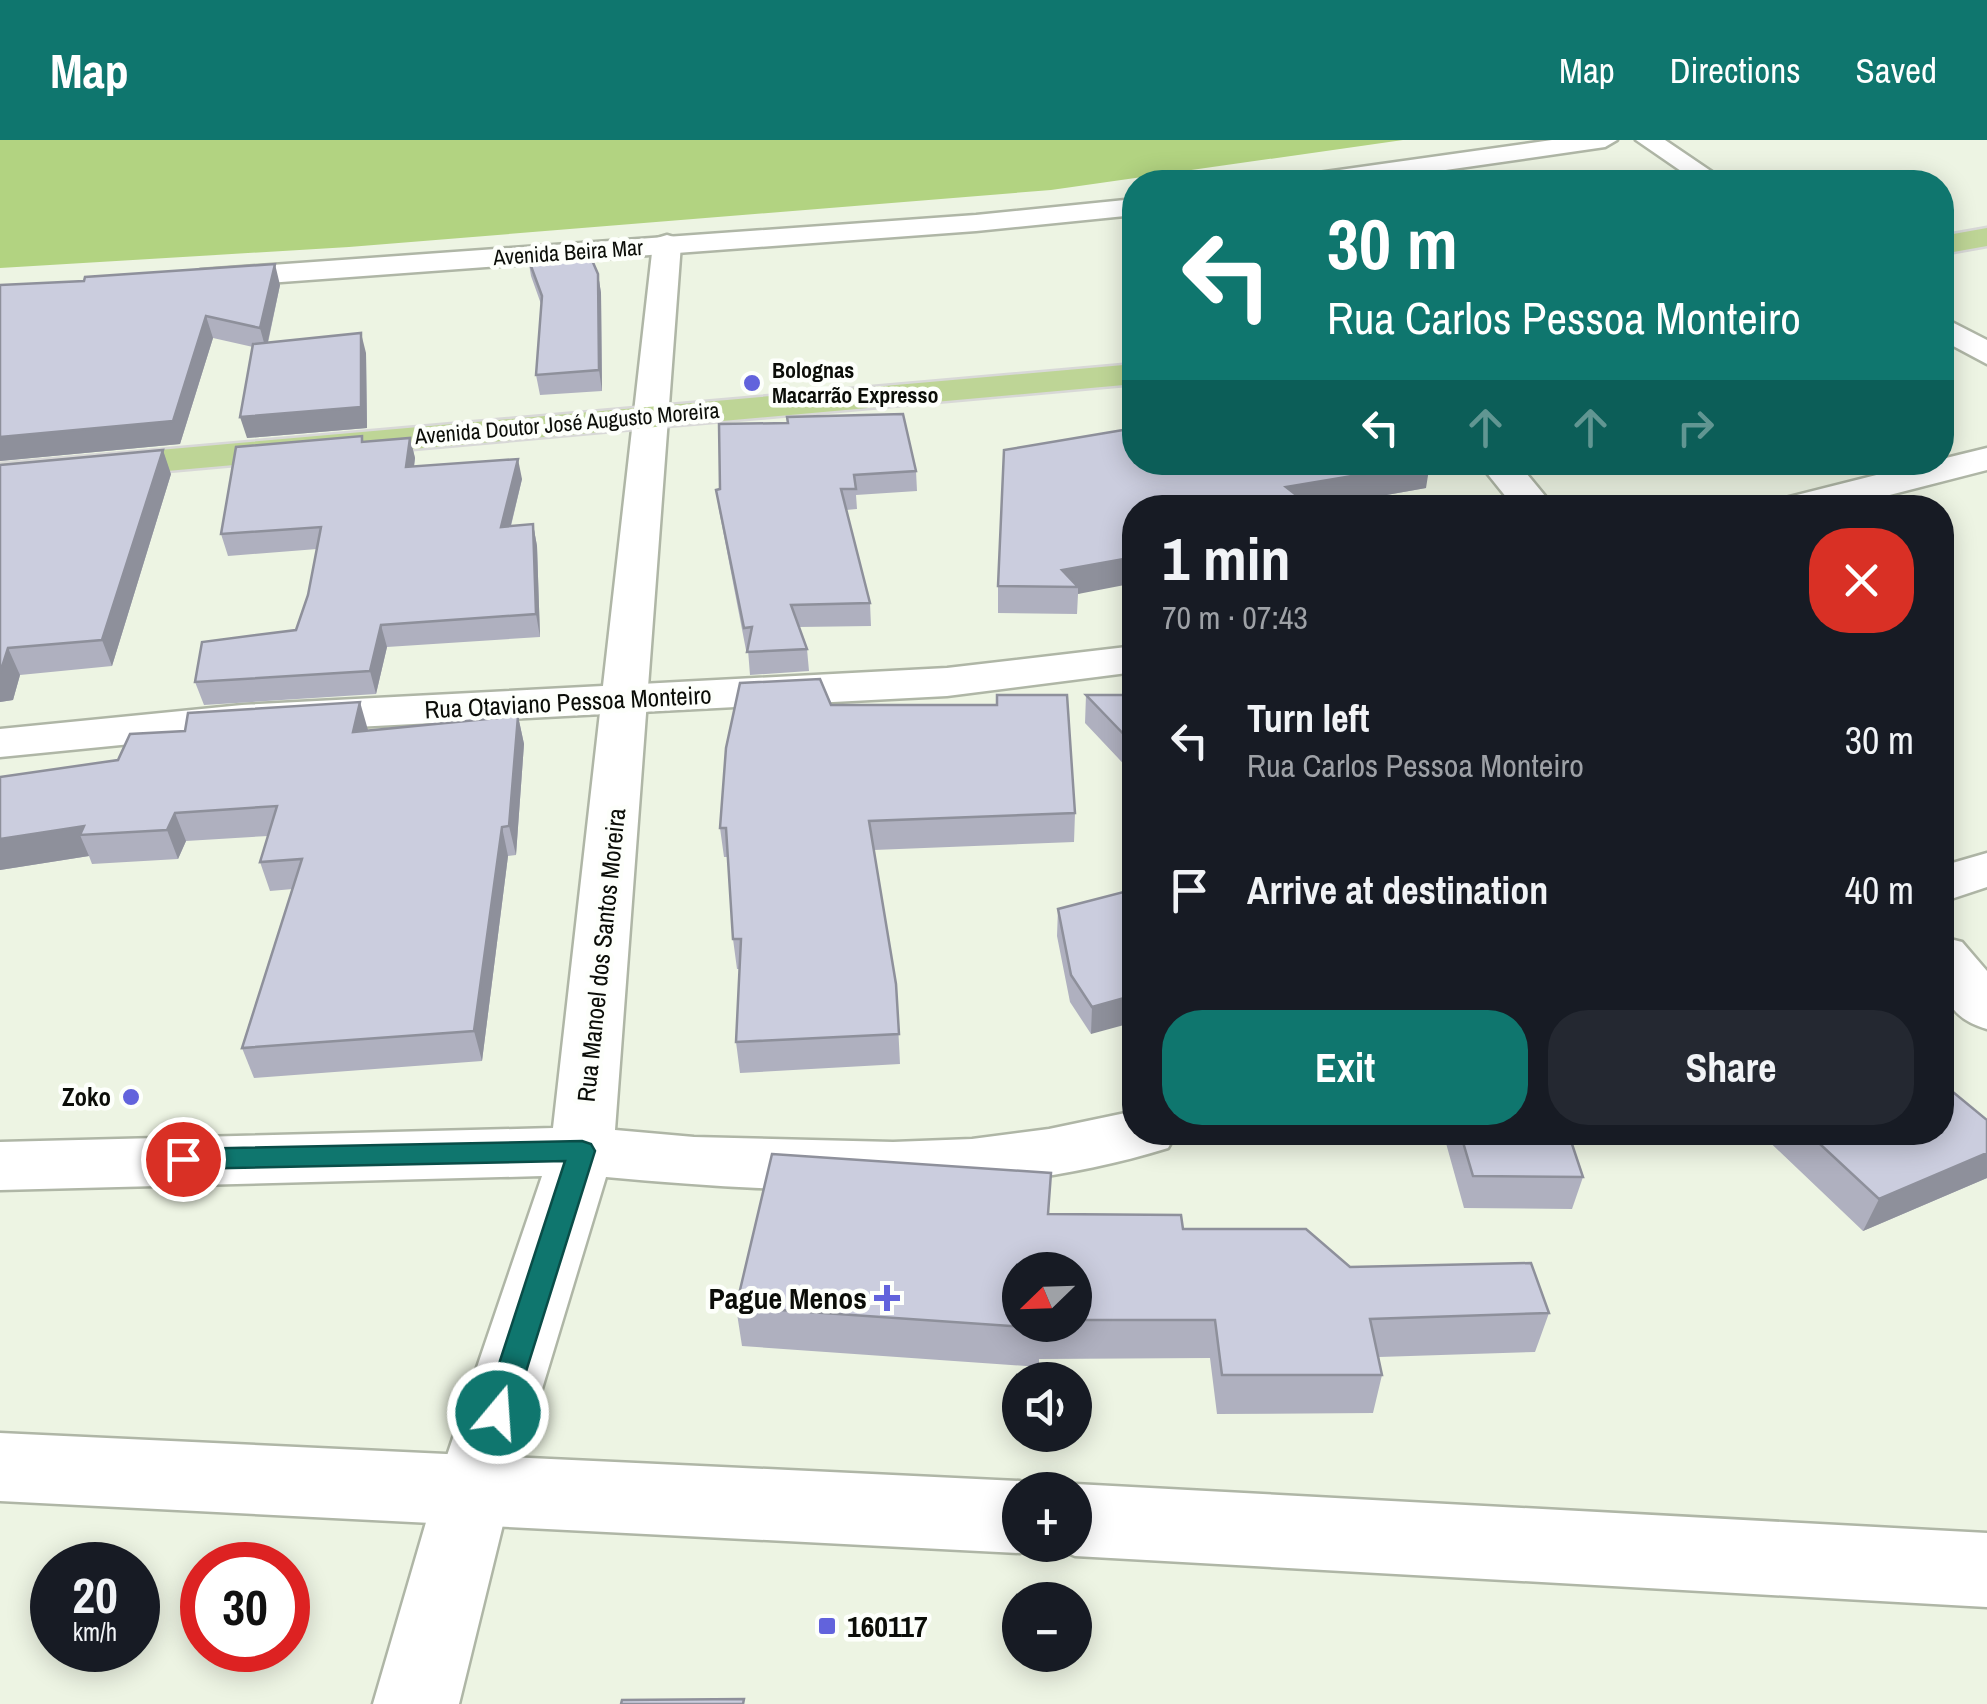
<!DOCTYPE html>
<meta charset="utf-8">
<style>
body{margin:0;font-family:"Archivo Narrow",sans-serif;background:#242831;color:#f1f3f6;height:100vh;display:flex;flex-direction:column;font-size:38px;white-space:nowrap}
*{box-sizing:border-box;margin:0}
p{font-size:32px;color:#9ea1a6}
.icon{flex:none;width:55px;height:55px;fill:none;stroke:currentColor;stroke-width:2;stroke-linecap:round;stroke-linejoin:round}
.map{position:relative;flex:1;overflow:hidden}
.details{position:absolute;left:1122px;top:355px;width:832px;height:650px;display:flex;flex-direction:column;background:#171b24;border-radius:40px;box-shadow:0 5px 25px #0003}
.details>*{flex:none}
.guide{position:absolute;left:1122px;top:30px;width:832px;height:305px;border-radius:40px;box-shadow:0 5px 25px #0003;background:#0f766e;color:#fff;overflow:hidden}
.needle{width:65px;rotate:247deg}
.fabs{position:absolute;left:1002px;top:1112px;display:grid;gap:20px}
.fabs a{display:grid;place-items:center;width:90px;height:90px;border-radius:50%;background:#171b24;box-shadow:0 5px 25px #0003;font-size:50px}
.speed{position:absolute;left:30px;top:1402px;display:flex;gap:20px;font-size:50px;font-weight:700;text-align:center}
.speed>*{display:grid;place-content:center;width:130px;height:130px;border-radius:50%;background:#171b24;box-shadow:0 5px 25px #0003;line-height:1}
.speed small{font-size:25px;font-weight:400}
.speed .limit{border:15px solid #d22;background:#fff;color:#111}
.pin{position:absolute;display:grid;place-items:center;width:85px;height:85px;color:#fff;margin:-42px;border:5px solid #fff;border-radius:50%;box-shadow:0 2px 10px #0007}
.me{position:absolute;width:110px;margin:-55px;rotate:18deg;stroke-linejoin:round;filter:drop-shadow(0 0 8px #0008)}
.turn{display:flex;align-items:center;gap:35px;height:210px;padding:0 40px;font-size:45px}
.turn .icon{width:130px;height:130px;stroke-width:2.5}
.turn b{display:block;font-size:70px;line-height:85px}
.lanes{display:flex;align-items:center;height:95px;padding:0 40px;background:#0003;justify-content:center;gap:50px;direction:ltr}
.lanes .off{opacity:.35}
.round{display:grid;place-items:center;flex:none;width:105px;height:105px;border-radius:40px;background:#242831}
.headline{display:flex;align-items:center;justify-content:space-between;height:170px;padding:0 40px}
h1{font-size:60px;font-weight:700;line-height:75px}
.cta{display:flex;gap:20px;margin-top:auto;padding:20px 40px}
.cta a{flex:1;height:115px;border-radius:40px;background:#0f766e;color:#fff;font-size:40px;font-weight:700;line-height:115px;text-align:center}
.cta a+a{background:#242831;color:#f1f3f6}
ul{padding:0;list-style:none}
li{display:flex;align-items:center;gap:30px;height:150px;padding:0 40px}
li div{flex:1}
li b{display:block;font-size:38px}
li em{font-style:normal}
header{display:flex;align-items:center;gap:60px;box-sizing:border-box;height:140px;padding:0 50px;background:#0f766e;color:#fff}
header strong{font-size:48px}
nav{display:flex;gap:55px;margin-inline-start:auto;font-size:35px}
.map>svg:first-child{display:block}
.water{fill:#b2d381}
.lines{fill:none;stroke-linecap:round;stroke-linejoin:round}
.street-casing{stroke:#afb6a6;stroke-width:5}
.secondary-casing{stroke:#afb6a6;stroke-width:5}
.primary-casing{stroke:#d8d8d7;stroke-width:5}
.street{fill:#fff;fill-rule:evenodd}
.secondary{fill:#fff;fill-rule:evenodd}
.primary{fill:#bed596;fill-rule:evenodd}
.wall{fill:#afb0bf;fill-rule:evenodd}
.shaded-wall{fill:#8e909b}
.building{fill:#cbcdde;stroke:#8e909b;stroke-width:2.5}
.route{fill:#0f766e;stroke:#0a4d48;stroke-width:2.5}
.poi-dot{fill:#6263dc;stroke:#fdfffb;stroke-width:4}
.labels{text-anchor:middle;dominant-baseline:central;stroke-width:9;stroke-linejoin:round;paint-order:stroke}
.far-street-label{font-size:22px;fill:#0b0d08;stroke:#fdfffb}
.far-poi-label{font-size:22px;font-weight:bold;fill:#0b0d08;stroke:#fdfffb;text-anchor:start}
.street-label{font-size:25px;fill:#0b0d08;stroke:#fdfffb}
.poi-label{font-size:25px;font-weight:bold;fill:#0b0d08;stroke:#fdfffb;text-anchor:end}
.near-poi-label{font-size:30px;font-weight:bold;fill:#0b0d08;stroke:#fdfffb;text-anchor:end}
</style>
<header>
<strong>Map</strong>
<nav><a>Map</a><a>Directions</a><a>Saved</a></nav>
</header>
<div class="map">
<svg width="1987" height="1564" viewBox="0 0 1987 1564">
<rect width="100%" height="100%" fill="#edf4e3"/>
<!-- water -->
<path class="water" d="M0 0H1403L1051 50 349 107 0 128Z"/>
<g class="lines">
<defs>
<path id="street" d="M1636 0H1665L1727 42H1697Z
M667 95 677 98 681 104 615 990 694 997 893 1002 972 999 1049 989 1135 971V992H1177L1168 1008C987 1064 793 1054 606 1037L512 1348 459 1564H373L436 1348 542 1036 0 1050V1002L553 988 653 104 657 98Z
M1478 322H1517L1555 368H1515Z
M1987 713V747L1942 762V726Z
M1942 797 1962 802 1987 831V889C1937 875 1942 840 1942 797Z"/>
<path id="secondary" d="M1552 0H1617L1605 7 1362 42H1298L1311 34Z
M1135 59V75L976 91 201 148 190 145 186 139 190 133 201 130 976 75Z
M1942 177 1987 200V224L1942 200Z
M1987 308V330L1839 368H1772L1777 360 1928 322H1942V319Z
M1135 506V532L947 556 242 593 0 617V589L242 565 947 528Z
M0 1293 1020 1341 1043 1350H1020V1405H1040L1020 1413 0 1361Z
M1075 1344 1987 1393V1467L1075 1416 1047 1405H1075V1350H1060Z"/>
<path id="primary" d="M1987 88V106L1942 114V96Z
M1135 224V244L0 346V324Z"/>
</defs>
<!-- street casing -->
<use href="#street" class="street-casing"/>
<!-- secondary casing -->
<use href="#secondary" class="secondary-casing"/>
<!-- primary casing -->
<use href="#primary" class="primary-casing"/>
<!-- street -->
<use href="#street" class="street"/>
<!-- secondary -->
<use href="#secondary" class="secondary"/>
<!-- primary -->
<use href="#primary" class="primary"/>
</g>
<!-- wall -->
<path class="wall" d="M528 118 598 134 601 153 602 251 540 255 536 235 541 164 531 136Z
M0 145H280L268 203 366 213 367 288 247 298 253 207 213 198 180 304 0 321Z
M1135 249V279L1129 274 1130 250Z
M719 284 916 331 917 351 856 355 857 369 846 370 870 463 871 486 799 487 807 509 809 531 750 535 748 510H746L719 370 716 350 720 349Z
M1135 288 1426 348 1313 368 1078 454 1077 474 998 473V446Z
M410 298 415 318 414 327 522 339 511 386 533 384 537 406 540 497 387 507 376 554 204 565 195 542 296 490 308 455 317 409 228 416 221 394 363 302Z
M0 325 171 334 112 526 20 535 13 560 0 562Z
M1135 536V636L1085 583 1086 555H1123L1124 538Z
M831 565 1075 673 1074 702 874 710 896 844 900 924 740 933 736 902 740 829H737L733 799 728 717H724L720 688Z
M518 576 524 604 516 715 508 716 482 921 254 938 242 908 293 749 270 751 260 722 268 696 186 701 178 719 92 724 89 716 0 730V637L118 620 368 591Z
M1135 749 1091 894 1070 862 1057 796 1058 769Z
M1987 980V1038L1863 1091 1759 992H1942Z
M1445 992H1568L1583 1037 1572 1069 1464 1068 1444 996Z
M1694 992H1724L1702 1001Z
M1050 1074 1183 1089 1549 1173 1535 1212 1379 1217 1382 1235 1373 1273 1217 1274 1210 1218 1039 1219V1227L742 1206 736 1167ZM1075 1130V1185H1020Z"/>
<!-- shaded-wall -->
<path class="shaded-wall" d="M275 124 280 145 266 210 260 188Z
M598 134 601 153 602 251 599 230Z
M206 176 213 198 180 304 0 321V297Z
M361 193 366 213 367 288 247 298 240 277Z
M410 298 415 318 411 348 406 327Z
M163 310 171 334 112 526 102 500Z
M518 319 522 339 505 409 501 387Z
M1430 323 1426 348 1313 368 1286 347Z
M533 384 537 406 540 497 536 474Z
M1135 417V443L1078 454V447L1062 430Z
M381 485 387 507 376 554 370 531Z
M8 508 20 535 13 560 0 562V533Z
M360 562 368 590 353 592Z
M518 576 524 604 516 715 509 686Z
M175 673 186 701 178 719 167 690Z
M84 686 80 695 89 716 0 730V699Z
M502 687 508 716 482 921 474 891Z
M1135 855V882L1091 894 1092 867Z
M1705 992H1724L1702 1001Z
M1987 1013V1038L1863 1091 1879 1059Z"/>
<!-- building -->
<path class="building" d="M588 111 598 134 599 230 536 235 542 156 528 118Z
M275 124 260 188 206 176 173 281 0 297V145L84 141 85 137Z
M361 193V267L240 277 253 204Z
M903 274 916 331 854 335 856 349H841L870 463 791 465 807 509 747 512 752 487 744 488 716 350 720 349 719 284 788 283 787 277Z
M1135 288V322L1430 323 1286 347 1313 368H1135V417L1062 430 1078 447 998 446 1004 310Z
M362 296V302L410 298 406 327 518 319 501 387 533 384 536 474 381 485 370 531 195 542 202 502 296 490 308 455 321 387 221 394 236 307Z
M163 310 102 500 8 508 0 533V325Z
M1135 536V551L1124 538Z
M820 539 831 565H997V555H1067L1075 673 869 681 896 844 899 894 736 902 741 799H733L726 688H720L726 608 740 543Z
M1086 555H1135V606Z
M360 562 353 592 518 576 509 686 502 687 474 891 242 908 302 719 260 722 277 666 175 673 167 690 80 695 84 686 0 699V637L118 620 130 594 185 591 188 573Z
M1135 749V855L1092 867 1071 835 1058 769Z
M1942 943 1987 980V1013L1879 1059 1807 992H1942Z
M1460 992H1568L1583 1037 1473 1036Z
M772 1014 1051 1033 1048 1074 1181 1075 1183 1089H1306L1350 1127 1531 1123 1549 1173 1370 1179 1382 1235H1222L1215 1180H1075V1130H1020V1185H1040V1188L736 1167Z
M744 1559 743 1564H621L622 1560Z"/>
<!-- route -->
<path class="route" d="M582 1001 591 1004 595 1011 513 1273 509 1282 498 1286 487 1282 483 1273 565 1021 183 1029 173 1026 169 1019 173 1012 183 1009Z"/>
<!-- markers -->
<g class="poi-dot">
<circle cx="752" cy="243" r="10"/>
<circle cx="131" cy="957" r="10"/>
<path d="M882 1143h10v10h10v10h-10v10h-10v-10h-10v-10h10z"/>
<rect x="817" y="1476" width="20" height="20" rx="5"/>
</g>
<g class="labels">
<!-- far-street labels -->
<g class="far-street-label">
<text transform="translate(568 112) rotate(-4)">Avenida Beira Mar</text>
<text transform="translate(567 283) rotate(-5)">Avenida Doutor José Augusto Moreira</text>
</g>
<!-- far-poi labels -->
<g class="far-poi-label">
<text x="772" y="230">Bolognas<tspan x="772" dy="25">Macarrão Expresso</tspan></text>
</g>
<!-- street labels -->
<g class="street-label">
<text transform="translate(568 562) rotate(-3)">Rua Otaviano Pessoa Monteiro</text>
<text transform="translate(601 815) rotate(-84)">Rua Manoel dos Santos Moreira</text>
</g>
<!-- poi labels -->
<g class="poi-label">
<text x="111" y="957">Zoko</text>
</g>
<!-- near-poi labels -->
<g class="near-poi-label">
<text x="867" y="1158">Pague Menos</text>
<text x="847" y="1486" text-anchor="start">160117</text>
</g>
</g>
</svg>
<div class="fabs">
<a><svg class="needle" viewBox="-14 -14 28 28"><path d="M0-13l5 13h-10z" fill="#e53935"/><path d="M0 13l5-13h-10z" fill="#9ea1a6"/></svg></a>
<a><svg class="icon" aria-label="sound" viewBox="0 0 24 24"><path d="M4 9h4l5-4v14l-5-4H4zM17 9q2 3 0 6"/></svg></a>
<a>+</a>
<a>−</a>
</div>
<div class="speed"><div>20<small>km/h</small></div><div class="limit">30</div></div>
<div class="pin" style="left:183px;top:1019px;background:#d93025"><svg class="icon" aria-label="arrive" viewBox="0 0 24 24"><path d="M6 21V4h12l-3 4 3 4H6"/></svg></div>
<svg class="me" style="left:498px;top:1273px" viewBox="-20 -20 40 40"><circle r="17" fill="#0f766e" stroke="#fff" stroke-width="3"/><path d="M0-11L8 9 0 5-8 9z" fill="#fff"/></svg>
<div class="guide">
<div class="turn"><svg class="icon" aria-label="left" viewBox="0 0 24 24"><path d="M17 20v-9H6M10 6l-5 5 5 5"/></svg><div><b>30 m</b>Rua Carlos Pessoa Monteiro</div></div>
<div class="lanes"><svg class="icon" aria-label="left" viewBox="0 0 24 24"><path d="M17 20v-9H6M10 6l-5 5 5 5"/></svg><svg class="icon off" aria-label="ahead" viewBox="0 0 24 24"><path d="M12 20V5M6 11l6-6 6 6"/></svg><svg class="icon off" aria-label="ahead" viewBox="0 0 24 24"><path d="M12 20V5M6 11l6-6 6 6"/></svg><svg class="icon off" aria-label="right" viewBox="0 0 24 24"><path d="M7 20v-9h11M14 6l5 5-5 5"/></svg></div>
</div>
<section class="details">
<div class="headline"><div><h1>1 min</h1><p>70 m · 07:43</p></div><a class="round" style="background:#d93025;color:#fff"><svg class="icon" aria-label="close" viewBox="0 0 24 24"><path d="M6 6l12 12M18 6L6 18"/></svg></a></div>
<ul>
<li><svg class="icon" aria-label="left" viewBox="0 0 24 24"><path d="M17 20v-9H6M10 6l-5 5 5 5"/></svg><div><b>Turn left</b><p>Rua Carlos Pessoa Monteiro</p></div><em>30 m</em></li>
<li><svg class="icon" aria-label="arrive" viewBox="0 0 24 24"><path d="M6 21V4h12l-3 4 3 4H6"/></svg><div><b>Arrive at destination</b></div><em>40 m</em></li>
</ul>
<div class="cta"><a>Exit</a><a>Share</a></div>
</section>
</div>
